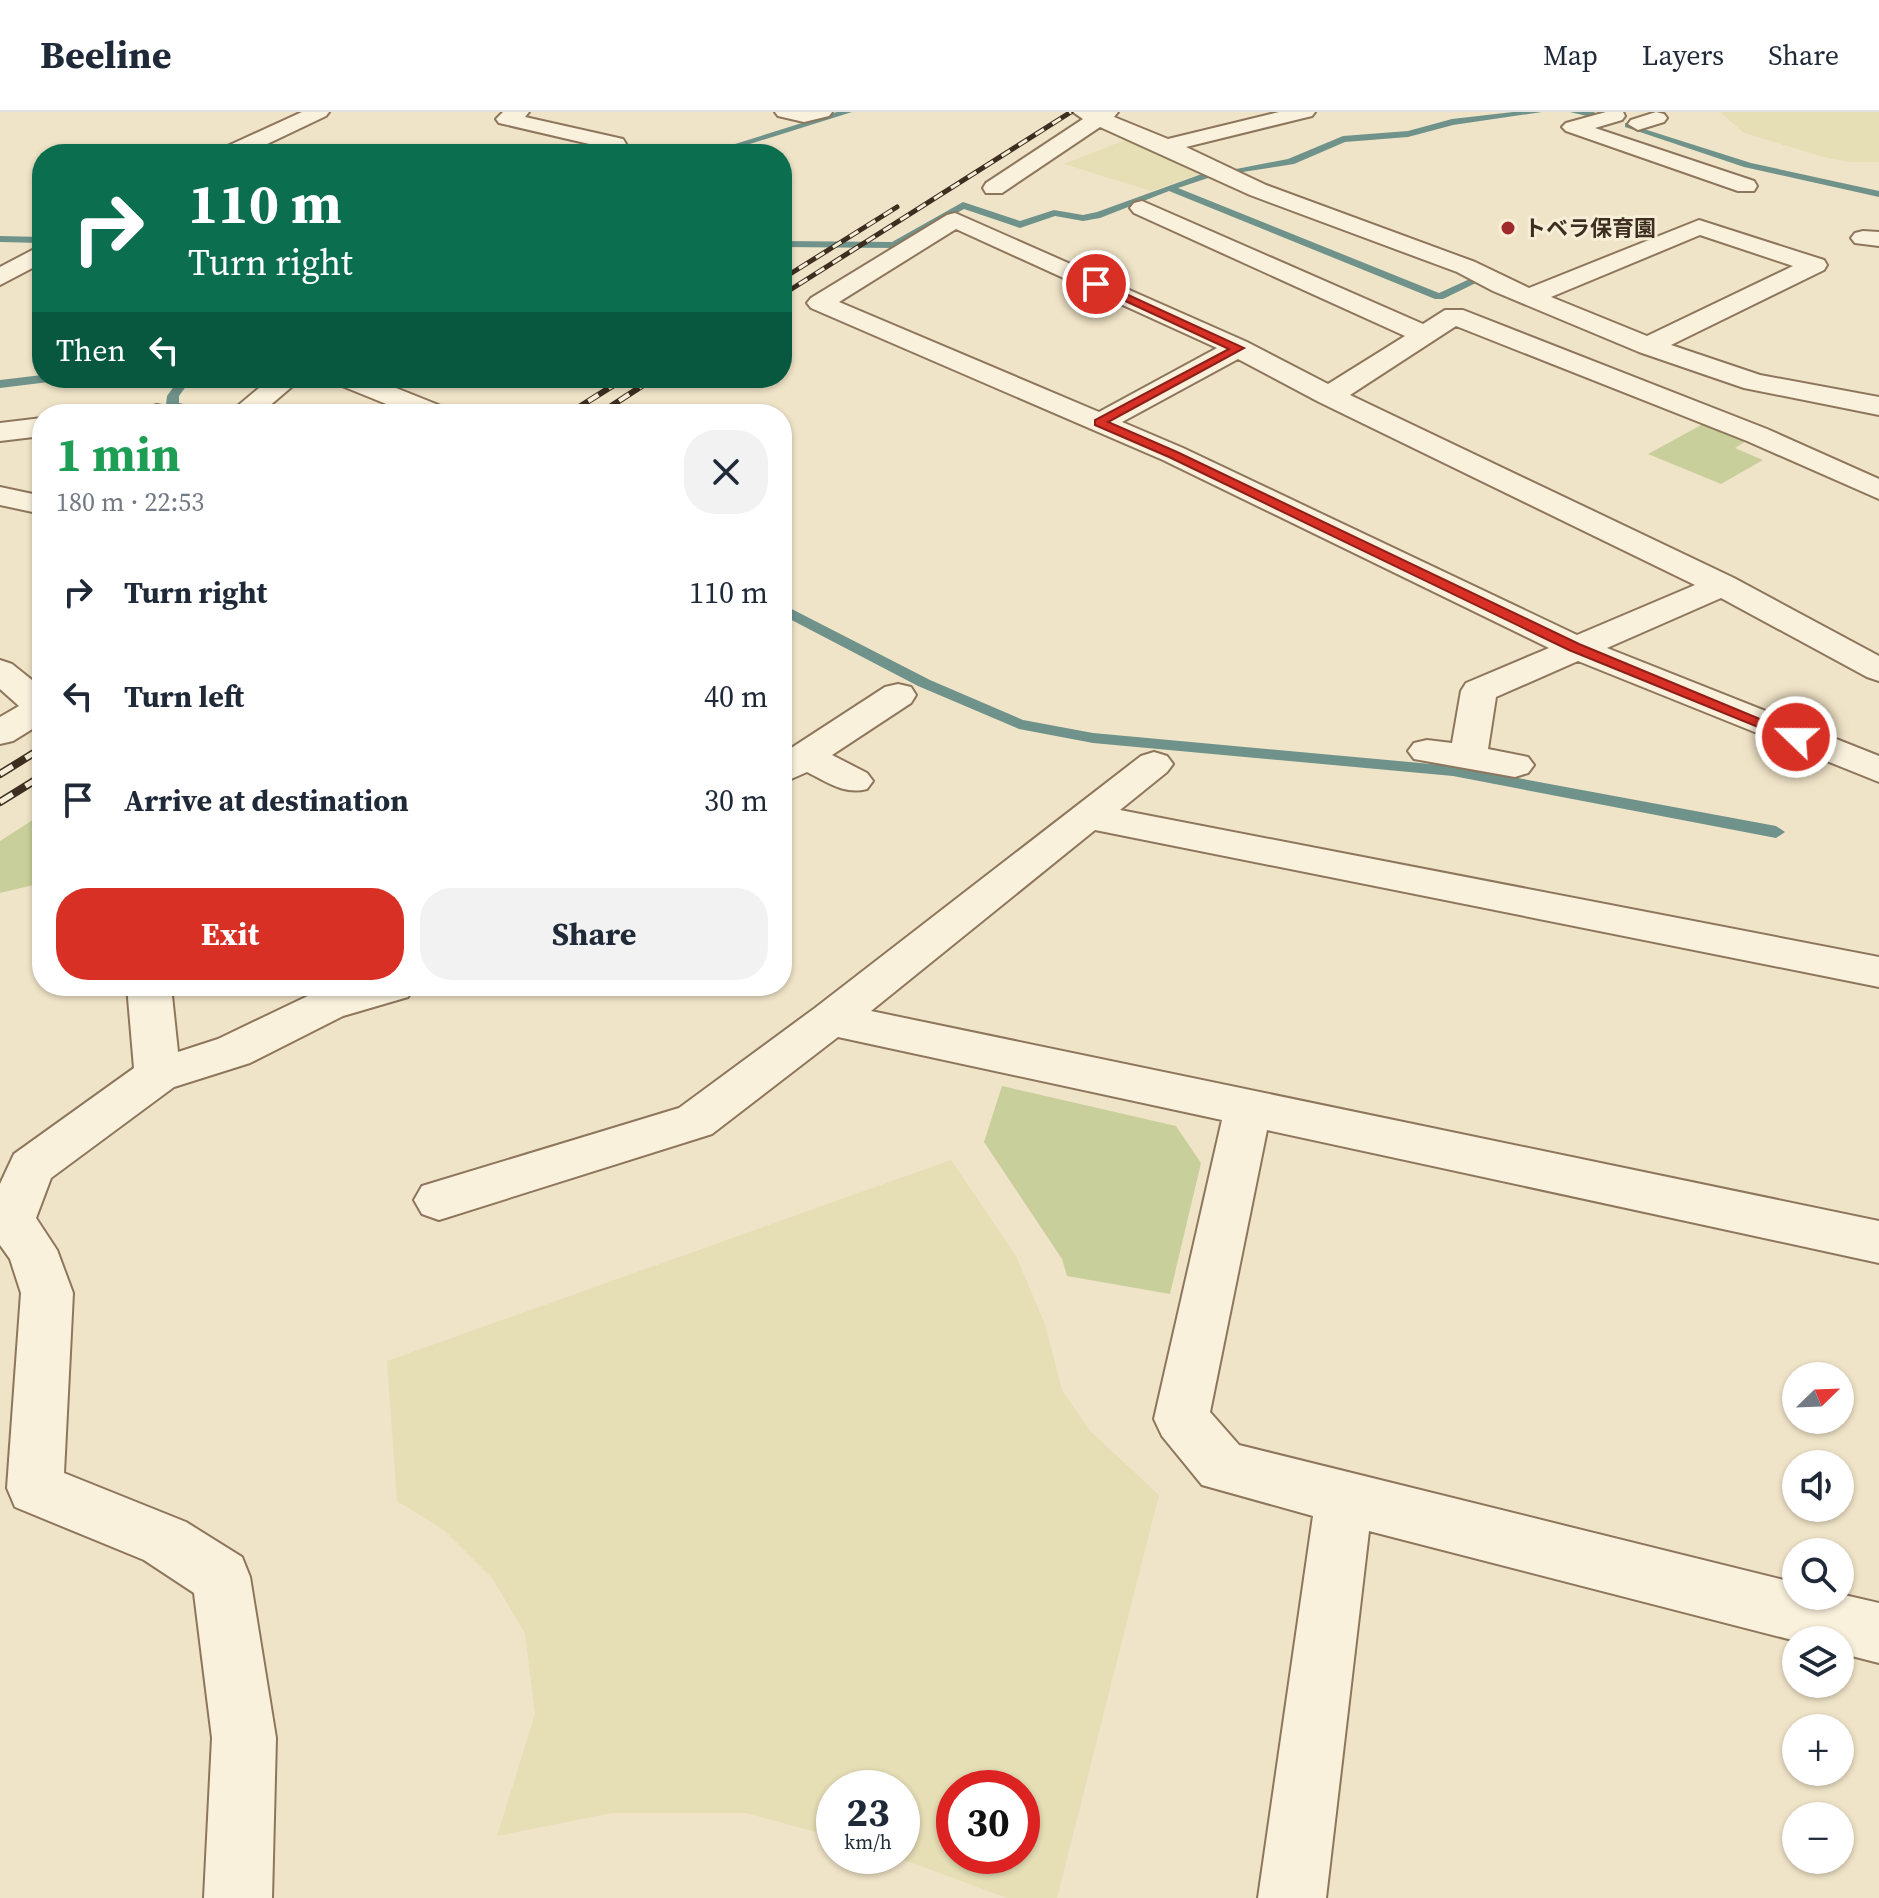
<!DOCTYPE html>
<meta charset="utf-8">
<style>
body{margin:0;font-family:"Source Serif 4","Noto Sans JP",serif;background:#f2f2f3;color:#1f2937;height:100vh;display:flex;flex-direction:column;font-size:30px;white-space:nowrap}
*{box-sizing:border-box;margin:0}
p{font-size:26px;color:#747a83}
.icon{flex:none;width:44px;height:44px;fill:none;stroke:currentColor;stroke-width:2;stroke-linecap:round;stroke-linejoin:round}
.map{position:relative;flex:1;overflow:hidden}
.drawer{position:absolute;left:32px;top:292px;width:760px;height:592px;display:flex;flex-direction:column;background:#fff;border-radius:32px;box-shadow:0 2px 6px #0004}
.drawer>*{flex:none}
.banner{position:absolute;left:32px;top:32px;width:760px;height:244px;border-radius:32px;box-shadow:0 2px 6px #0004;background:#0b6e4f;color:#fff;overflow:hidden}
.needle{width:52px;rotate:67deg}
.tools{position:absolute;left:1782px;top:1250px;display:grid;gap:16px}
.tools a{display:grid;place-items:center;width:72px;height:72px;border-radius:50%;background:#fff;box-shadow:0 2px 6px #0004;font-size:40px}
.speed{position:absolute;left:816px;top:1658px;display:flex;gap:16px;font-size:40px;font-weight:700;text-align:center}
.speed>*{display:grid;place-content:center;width:104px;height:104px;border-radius:50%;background:#fff;box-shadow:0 2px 6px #0004;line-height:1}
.speed small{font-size:20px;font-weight:400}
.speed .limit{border:12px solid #d22;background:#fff;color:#111}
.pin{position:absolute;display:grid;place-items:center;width:68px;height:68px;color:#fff;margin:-34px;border:4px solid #fff;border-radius:50%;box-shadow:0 2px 8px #0007}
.me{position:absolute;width:88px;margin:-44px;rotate:292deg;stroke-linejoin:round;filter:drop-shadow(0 0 6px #0008)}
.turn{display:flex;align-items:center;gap:28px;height:168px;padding:0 24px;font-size:36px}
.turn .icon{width:104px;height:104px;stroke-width:2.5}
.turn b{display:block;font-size:56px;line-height:68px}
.then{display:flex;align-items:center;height:76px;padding:0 24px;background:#0003;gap:16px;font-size:30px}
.round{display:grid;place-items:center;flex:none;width:84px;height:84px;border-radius:32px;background:#f2f2f3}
.headline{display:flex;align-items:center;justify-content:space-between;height:136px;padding:0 24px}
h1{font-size:48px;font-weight:700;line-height:60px;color:#1e9e55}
.button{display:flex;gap:16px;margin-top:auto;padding:16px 24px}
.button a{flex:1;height:92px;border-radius:32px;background:#d93025;color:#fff;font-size:32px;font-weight:700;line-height:92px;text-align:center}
.button a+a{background:#f2f2f3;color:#1f2937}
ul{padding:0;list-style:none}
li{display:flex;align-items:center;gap:24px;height:104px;padding:0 24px}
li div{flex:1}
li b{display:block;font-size:30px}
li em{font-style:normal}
header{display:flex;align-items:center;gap:48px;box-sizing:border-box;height:112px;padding:0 40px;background:#fff;border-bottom:2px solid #e0e1e3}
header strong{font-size:38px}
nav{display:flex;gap:44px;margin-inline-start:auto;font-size:28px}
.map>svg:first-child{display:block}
.farmland{fill:#e6deb5;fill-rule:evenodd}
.green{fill:#c9cf9b}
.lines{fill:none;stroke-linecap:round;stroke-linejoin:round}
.stream{fill:#6f938a;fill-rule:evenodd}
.minor-casing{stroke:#8d765c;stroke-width:4}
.minor{fill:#faf1dc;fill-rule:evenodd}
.rail-far2-casing{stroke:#3d2e20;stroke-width:5}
.rail-far1-casing{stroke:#3d2e20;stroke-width:6}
.rail-casing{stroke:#3d2e20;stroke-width:8}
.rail-far2{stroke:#f7eed8;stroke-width:3;stroke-dasharray:10;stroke-linecap:butt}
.rail-far1{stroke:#f7eed8;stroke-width:4;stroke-dasharray:12;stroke-linecap:butt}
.rail{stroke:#f7eed8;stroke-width:5;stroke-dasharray:15;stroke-linecap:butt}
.route{fill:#d93025;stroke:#8d1f18;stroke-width:2}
.poi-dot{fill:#9e2a2b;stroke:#f7eed8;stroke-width:3}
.labels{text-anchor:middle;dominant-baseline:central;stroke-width:6;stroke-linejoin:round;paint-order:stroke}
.far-poi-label{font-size:22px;font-weight:bold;fill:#3d2e20;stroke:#f7eed8;text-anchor:start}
</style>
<header>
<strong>Beeline</strong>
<nav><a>Map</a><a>Layers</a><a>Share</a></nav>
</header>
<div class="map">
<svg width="1879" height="1786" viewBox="0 0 1879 1786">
<rect width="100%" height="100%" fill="#f0e4c8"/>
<!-- farmland -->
<path class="farmland" d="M1720 0H1879V50H1849L1824 45 1744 21Z
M1130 26 1206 60 1151 79 1064 52Z
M951 1048 1016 1144 1045 1212 1062 1278 1090 1319 1159 1383 1057 1786H1007L893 1744H902V1676H834V1725L746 1701H612L497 1724 535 1602 525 1521 492 1466 444 1418 397 1389 387 1249ZM954 1676H1022V1744H954Z"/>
<!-- green -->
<path class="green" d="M1703 312 1746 329 1735 336 1763 348 1721 372 1648 342Z
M42 702V771L0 781V729Z
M1002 974 1176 1014 1201 1051 1170 1182 1067 1164 1062 1147 984 1030Z"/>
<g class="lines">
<!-- stream -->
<path class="stream" d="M837 0H852L718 42H703Z
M1513 0H1542L1453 13 1408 25 1345 30 1294 52 1236 61 1231 58 1288 47 1343 24 1408 19 1452 7Z
M1570 0H1594L1596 2 1591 5Z
M1625 11 1751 51 1879 79V85L1744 55 1625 15Z
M1210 59 1214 60V64L1178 76 1439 181 1472 166 1482 168 1443 187H1435L1169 79 1100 106 1083 109 1055 104 1020 116 964 97 894 136 782 135V129L892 130 963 90 1020 109 1054 98 1083 103 1097 100Z
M0 124 42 125V131L0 130Z
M42 263V266H55L49 270 0 276V268Z
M180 266H192L179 284V291L202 296V302L166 293 167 284Z
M782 492 930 568 1023 608 1093 621 1453 654 1776 714 1785 720 1776 726 1453 664 1093 631 1019 617 918 574 782 503Z"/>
<defs>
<path id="minor" d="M302 0H329L326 4 246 42H218L221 37Z
M503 0H529L525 5 623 27 626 32 615 38 499 11 496 7Z
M775 0H832L829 4 804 10 778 4Z
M1073 0H1118L1114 5 1168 27 1279 0H1315L1312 4 1186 35 1266 73 1475 150 1529 176 1699 108 1824 148 1827 153 1824 158 1671 233 1760 263 1879 285V303L1744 276 1639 240 1493 179 1457 160 1250 83 1100 15 1002 81H986L983 76 986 71 1083 7ZM1700 123 1793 154 1647 224 1551 185Z
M1606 0H1623L1625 4 1622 8 1595 16 1754 69 1757 74 1754 79H1738L1566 19 1562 15 1566 11Z
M1656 0 1664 2 1667 6 1664 10 1638 18 1628 12 1631 8Z
M1142 89 1423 212 1445 198H1463L1767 317 1879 367V387L1747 329 1456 214 1350 283 1734 466 1879 544V569L1867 565 1721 486 1607 536 1879 644V670L1578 549 1496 585 1488 637 1528 645 1534 653 1528 661 1515 665 1414 647 1408 639 1414 631 1427 628 1452 631 1461 579 1466 571 1549 536 1163 348 811 196 807 191 811 186 947 103 955 101 1247 230 1328 272 1405 224 1134 101 1130 96 1134 91ZM956 117 1217 236 1099 300 839 190ZM1238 247 1319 290 1695 473 1577 523 1183 336 1122 310Z
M1863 119 1879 120V134L1855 131 1851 126 1855 121Z
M42 133V151L0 173V155Z
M271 266H302L260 302H228Z
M333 266H371L446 296 450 302H411L337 272Z
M157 293 171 296 175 302H143L147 296Z
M42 306V324L0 329V311Z
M0 375 42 384V402L0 393Z
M0 548 12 552 42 576V611L13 629 0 632V605L19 594 0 577Z
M898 572 911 575 916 583 911 591 832 643 867 661 873 669 867 677C844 683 827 670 807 660L782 671V642L885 575Z
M1154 640 1167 644 1173 652 1167 660 1120 698 1879 845V875L1095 718 871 899 1879 1109V1151L1267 1018 1210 1300 1239 1333 1796 1471V1484H1840V1482L1879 1491V1551L1840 1541V1528L1796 1529 1369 1419 1326 1786H1258L1313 1404 1202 1373 1162 1324 1154 1307 1222 1008 838 925 712 1022 439 1108 422 1102 414 1088 422 1074 679 996 815 896 1141 644Z
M127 874H171L178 940 218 927 312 882 339 874H415L408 885 343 904 250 951 174 975 51 1066 36 1106 57 1138 73 1181 64 1361 186 1410 242 1445 250 1465 276 1626 272 1786H204L212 1626 194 1481 144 1448 15 1395 7 1376 21 1181 10 1147 0 1133V1072L14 1042 134 956Z"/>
</defs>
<!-- minor casing -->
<use href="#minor" class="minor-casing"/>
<!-- minor -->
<use href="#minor" class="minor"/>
<defs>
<path id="rail-far2" d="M782 167 897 95
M782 183 1071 0"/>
<path id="rail-far1" d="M568 302 625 266
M599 302 654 266"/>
<path id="rail" d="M0 662 42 636
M0 690 42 664"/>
</defs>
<!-- rail-far2 casing -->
<use href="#rail-far2" class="rail-far2-casing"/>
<!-- rail-far1 casing -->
<use href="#rail-far1" class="rail-far1-casing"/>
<!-- rail casing -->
<use href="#rail" class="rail-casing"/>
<!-- rail-far2 -->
<use href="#rail-far2" class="rail-far2"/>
<!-- rail-far1 -->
<use href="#rail-far1" class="rail-far1"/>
<!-- rail -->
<use href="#rail" class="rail"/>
</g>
<!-- route -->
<path class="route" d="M1093 170H1100L1244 236 1108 310 1177 340 1579 532 1803 625 1801 628H1790L1569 538 1169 345 1095 313V308L1229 237 1093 174Z"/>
<!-- markers -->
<circle class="poi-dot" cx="1508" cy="116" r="8"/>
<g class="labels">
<!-- far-poi labels -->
<g class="far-poi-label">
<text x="1524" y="116">トベラ保育園</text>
</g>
</g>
</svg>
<div class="tools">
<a><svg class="needle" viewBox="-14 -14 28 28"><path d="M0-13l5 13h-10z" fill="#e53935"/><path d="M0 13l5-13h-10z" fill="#747a83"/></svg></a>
<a><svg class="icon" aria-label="sound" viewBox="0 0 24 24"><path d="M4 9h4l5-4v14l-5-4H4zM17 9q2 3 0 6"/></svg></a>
<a><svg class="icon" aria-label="search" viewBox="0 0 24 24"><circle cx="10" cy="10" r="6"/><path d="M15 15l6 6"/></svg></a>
<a><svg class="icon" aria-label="layers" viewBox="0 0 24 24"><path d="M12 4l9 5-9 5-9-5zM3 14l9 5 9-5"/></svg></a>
<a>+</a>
<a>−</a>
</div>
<div class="speed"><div>23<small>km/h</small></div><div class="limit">30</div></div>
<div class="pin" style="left:1096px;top:172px;background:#d93025"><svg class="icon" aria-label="arrive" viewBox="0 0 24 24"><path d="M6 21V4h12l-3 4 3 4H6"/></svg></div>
<svg class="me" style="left:1796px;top:625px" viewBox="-20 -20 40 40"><circle r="17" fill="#d93025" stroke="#fff" stroke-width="3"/><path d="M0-11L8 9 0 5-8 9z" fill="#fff"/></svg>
<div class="banner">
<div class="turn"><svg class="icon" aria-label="right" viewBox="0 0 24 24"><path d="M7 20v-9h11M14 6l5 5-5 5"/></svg><div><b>110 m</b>Turn right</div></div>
<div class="then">Then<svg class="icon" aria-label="left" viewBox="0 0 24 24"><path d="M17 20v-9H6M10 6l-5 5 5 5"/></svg></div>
</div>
<section class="drawer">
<div class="headline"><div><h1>1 min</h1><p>180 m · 22:53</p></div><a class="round"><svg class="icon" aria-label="close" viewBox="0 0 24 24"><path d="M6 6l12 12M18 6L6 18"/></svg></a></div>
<ul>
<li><svg class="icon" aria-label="right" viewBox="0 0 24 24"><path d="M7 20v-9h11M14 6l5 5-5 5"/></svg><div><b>Turn right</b></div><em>110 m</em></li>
<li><svg class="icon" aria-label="left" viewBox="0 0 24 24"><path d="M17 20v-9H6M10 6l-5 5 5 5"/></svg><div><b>Turn left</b></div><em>40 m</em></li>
<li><svg class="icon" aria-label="arrive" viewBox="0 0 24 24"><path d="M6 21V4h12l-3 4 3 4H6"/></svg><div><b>Arrive at destination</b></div><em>30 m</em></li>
</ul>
<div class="button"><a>Exit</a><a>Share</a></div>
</section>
</div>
